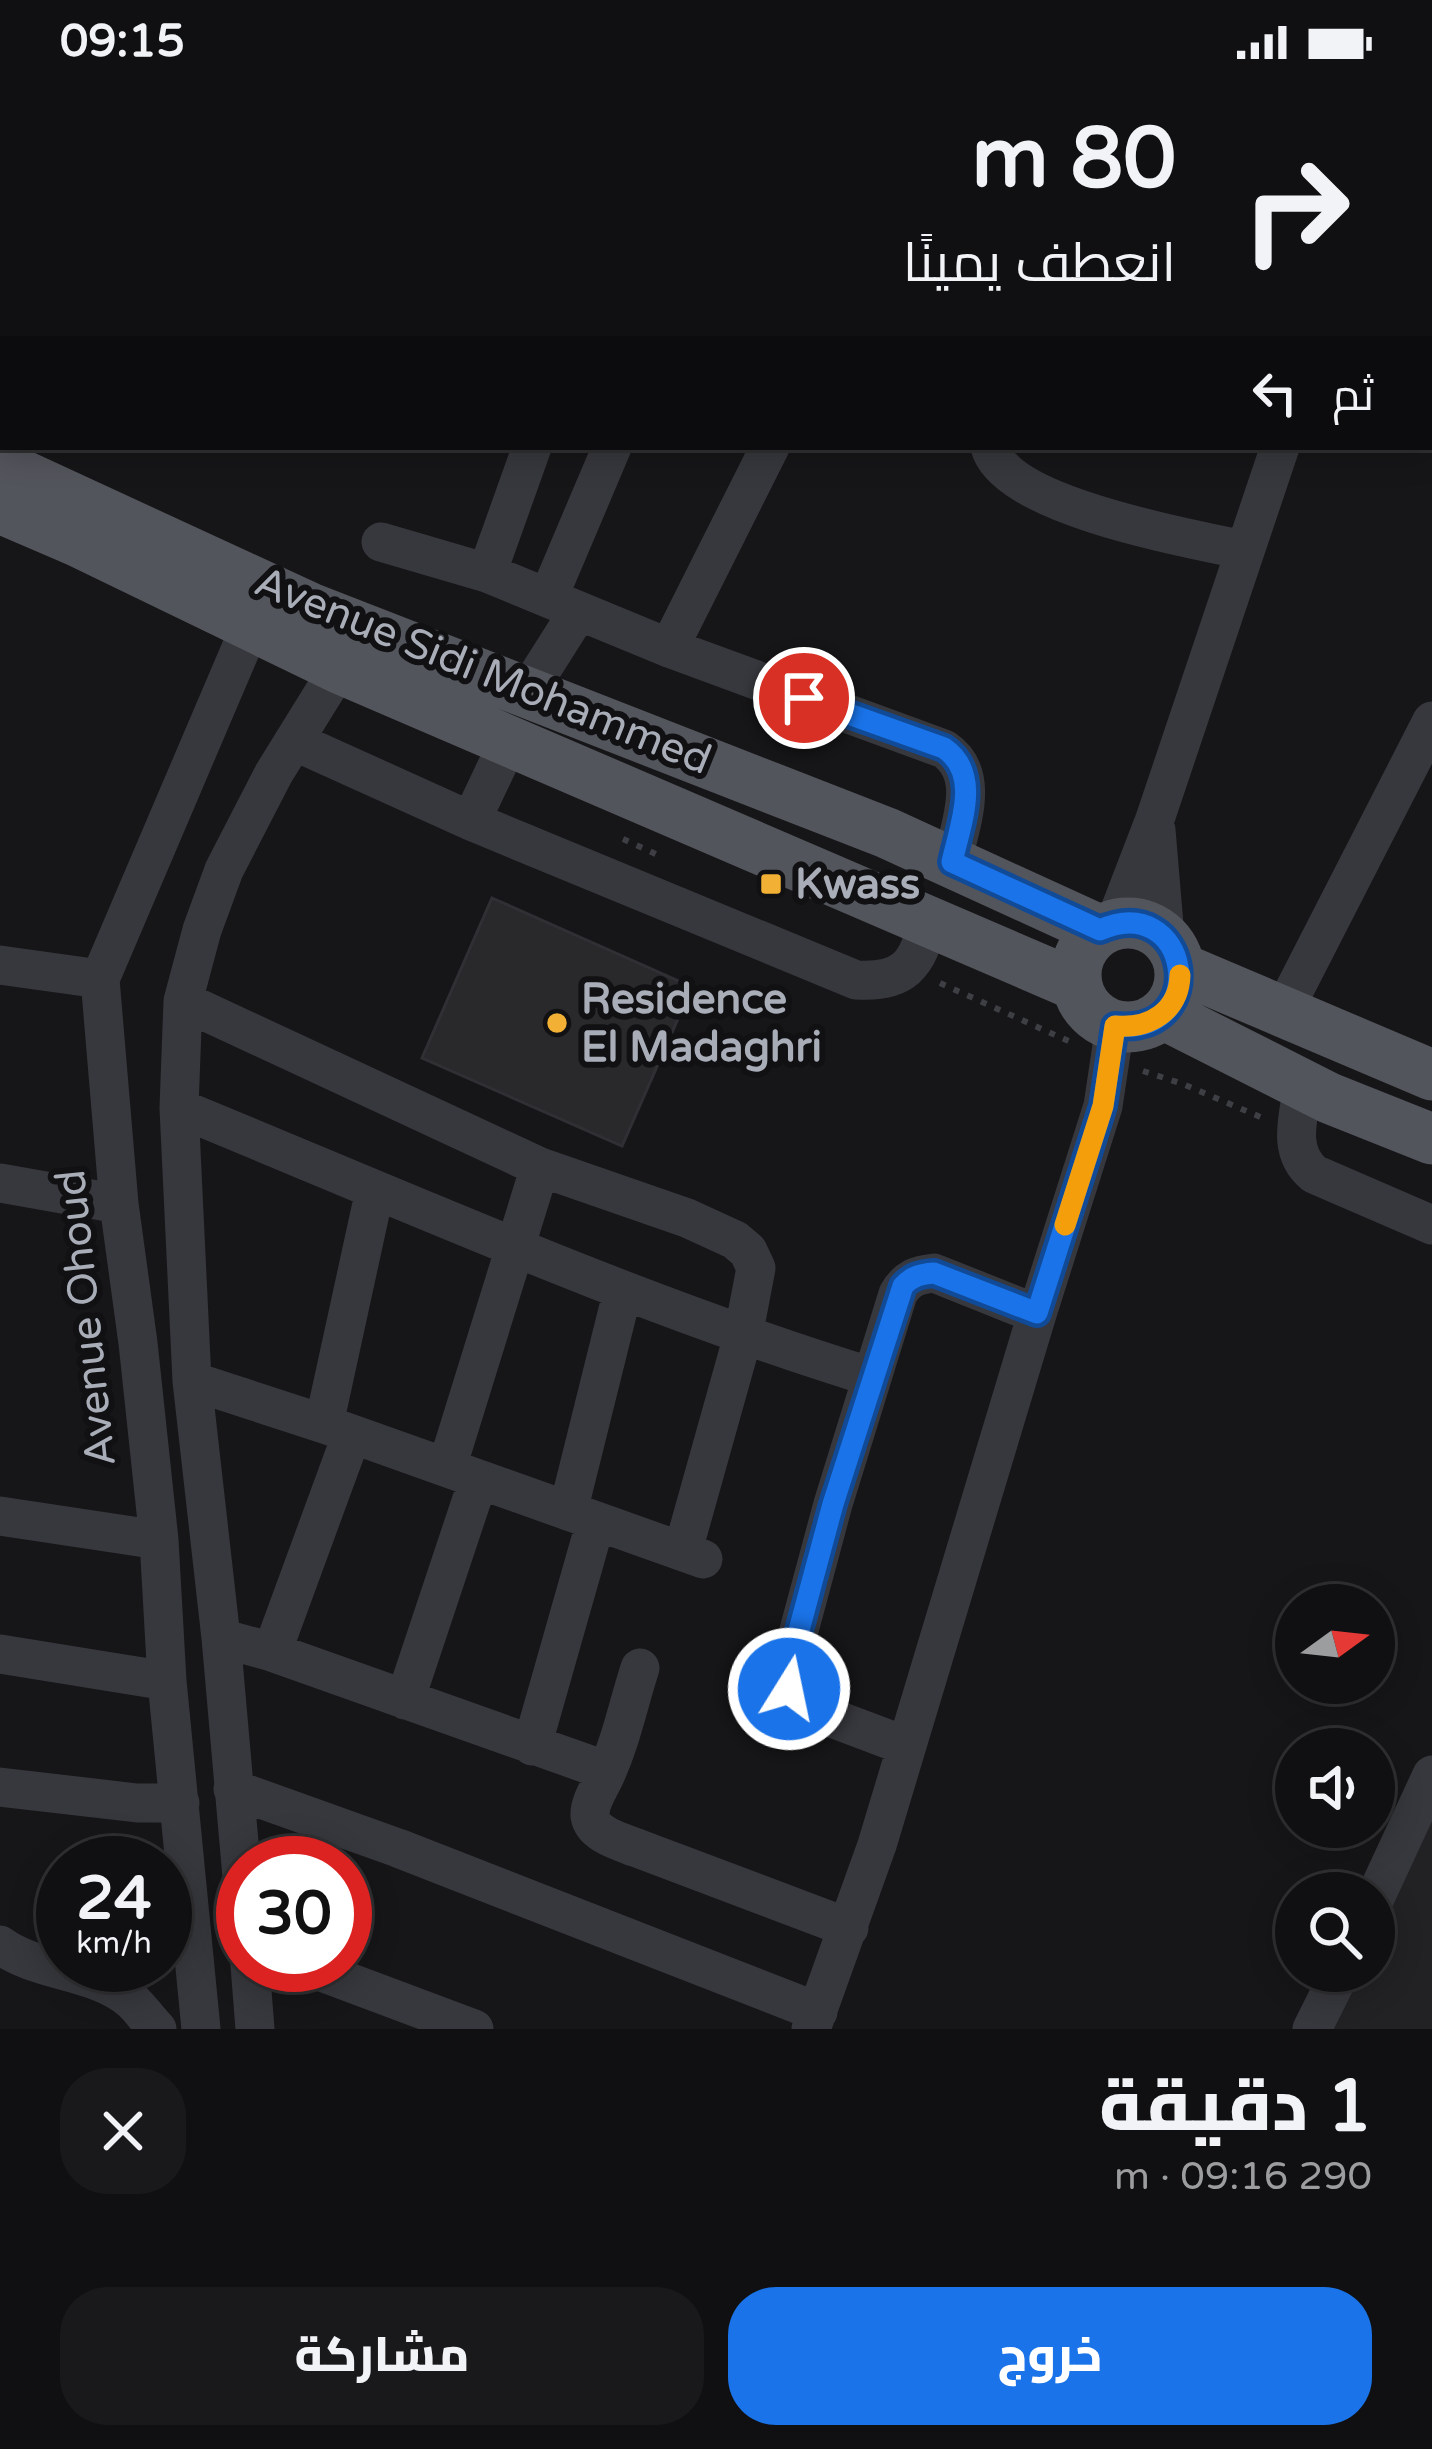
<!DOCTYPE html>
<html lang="ar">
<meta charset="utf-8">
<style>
body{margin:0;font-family:"Varela Round",Cairo,sans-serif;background:#19191b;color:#f1f3f6;direction:rtl;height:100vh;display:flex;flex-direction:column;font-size:45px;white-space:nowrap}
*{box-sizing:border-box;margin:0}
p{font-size:39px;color:#9c9d9f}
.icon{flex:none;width:66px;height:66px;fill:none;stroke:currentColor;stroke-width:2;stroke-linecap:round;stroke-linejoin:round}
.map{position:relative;height:1945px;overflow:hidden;direction:ltr}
.details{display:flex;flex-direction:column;background:#101012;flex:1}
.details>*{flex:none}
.banner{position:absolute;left:0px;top:0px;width:1434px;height:366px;box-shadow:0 6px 30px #0003,0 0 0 3px #303032;direction:rtl;background:#101012;color:#f1f3f6;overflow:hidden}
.needle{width:78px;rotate:75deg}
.controls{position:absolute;left:1275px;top:1500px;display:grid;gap:24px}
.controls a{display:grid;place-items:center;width:120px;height:120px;border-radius:50%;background:#101012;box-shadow:0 6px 30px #0003,0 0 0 3px #303032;font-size:60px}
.speed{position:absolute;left:36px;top:1752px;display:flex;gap:24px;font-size:60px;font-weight:700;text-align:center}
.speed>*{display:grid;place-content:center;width:156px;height:156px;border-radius:50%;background:#101012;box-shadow:0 6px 30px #0003,0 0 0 3px #303032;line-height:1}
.speed small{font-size:30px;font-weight:400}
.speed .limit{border:18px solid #d22;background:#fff;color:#111}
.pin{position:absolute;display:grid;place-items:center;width:102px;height:102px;color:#fff;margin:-51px;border:6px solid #fff;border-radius:50%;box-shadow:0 3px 12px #0007}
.me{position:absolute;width:132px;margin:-66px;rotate:10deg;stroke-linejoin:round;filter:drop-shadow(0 0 9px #0008)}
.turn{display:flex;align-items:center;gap:42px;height:252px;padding:0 60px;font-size:54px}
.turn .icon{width:156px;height:156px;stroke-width:2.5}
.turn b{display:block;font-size:84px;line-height:102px}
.then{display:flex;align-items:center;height:114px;padding:0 60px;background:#0003;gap:24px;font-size:45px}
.round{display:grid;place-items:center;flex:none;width:126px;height:126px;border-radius:48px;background:#19191b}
.summary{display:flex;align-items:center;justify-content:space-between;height:204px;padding:0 60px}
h1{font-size:72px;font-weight:800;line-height:90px}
.cta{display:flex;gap:24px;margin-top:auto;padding:24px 60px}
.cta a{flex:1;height:138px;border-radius:48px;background:#1a73e8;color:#fff;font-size:48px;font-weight:800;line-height:138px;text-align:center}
.cta a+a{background:#19191b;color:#f1f3f6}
.status{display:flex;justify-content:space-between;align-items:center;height:84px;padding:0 60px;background:#101012;direction:ltr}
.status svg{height:33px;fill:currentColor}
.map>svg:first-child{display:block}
.built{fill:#222225}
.building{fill:#29292c;stroke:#303034;stroke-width:3}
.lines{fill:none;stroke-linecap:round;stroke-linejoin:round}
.path{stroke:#3d3f44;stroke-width:6;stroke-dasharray:6 9;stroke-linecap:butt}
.minor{stroke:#37383d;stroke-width:39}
.major{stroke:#53555c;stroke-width:51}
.route-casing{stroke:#114b97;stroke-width:30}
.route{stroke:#1a73e8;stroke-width:21}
.slow{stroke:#f59e0b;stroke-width:21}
.poi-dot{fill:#f2b134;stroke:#111113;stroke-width:4.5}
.labels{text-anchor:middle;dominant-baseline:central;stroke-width:12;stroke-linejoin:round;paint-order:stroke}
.street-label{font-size:42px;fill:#a8adb8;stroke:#111113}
.poi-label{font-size:42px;font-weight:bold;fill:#a8adb8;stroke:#111113;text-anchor:start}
</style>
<div class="status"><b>09:15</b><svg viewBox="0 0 49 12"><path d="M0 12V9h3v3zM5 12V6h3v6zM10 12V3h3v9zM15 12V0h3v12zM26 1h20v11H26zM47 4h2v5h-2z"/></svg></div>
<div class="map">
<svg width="1432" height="1945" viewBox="0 0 1432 1945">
<rect width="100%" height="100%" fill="#161618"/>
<!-- built -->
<path class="built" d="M1432 1715V1945H1310L1341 1887H1374V1824Z"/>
<!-- building -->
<path class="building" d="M492 814 692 903 622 1062 422 974Z"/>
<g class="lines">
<!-- path -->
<path class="path" d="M623 755 660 772
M940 899 1075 960
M1143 987 1183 1000 1265 1035"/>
<!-- minor -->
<path class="minor" d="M648 0 649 3
M1413 0 1419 3
M742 3 743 0
M911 3 912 0
M1111 3 1112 0
M1431 331H1432
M990 363C1006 422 1190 455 1245 466
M381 458 487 489 669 564 944 665C982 690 960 741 952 778
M487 489 532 363
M548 514 612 363
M669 564 770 363
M528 607 578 528
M294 657 471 737 856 896C904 899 918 881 928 837
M471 737 508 659
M1156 746 1165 853
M1115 839 1155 735 1280 363
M0 881 100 895
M183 917 540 1083 687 1134 735 1156 748 1167 756 1184 743 1252 683 1466
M1283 928 1432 637
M1303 1001C1299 1032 1286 1067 1314 1090L1432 1141
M179 1024C408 1118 635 1220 872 1293
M0 1099 119 1120
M192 1297 324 1340 703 1475
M324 1340 375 1106
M447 1383 540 1083
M568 1427 623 1206
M0 1432 159 1456
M221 1554 272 1568 607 1687
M272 1568 352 1350
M0 1570 167 1597
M640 1584C628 1621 620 1662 603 1696 598 1706 589 1720 590 1732 593 1751 622 1758 637 1764L849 1844
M405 1616 478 1397
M532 1662 596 1437
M906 1662 808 1625C788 1612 787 1597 791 1576L833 1420 898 1210C907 1194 917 1191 934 1189L1037 1230
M0 1703 137 1719H180
M233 1705 398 1764 818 1928
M243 1804 221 1554 192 1297 179 1024 183 917 202 846 224 786 274 689 339 584
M1374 1816 1432 1691
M0 1861C39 1889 94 1885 131 1916 140 1924 148 1936 157 1945
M250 1881 255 1945
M303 1881 474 1945
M201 1945 167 1597 159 1456 138 1259 119 1120 100 895 251 541
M811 1945 877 1761 1037 1230 1103 1022 1115 942
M1312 1945 1341 1887"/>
<!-- major -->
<path class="major" d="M0 381 310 524 887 749 1099 846
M0 424 77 457 339 584 1076 901
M1076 891a52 52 0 1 1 104 0a52 52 0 1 1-104 0Z
M1180 884 1432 991
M1163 930 1329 1014 1432 1055"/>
</g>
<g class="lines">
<defs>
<path id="route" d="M789 1605 788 1594 791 1576 833 1420 903 1202C912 1192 921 1190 934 1189L1037 1229 1103 1022 1115 942C1214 952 1189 806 1100 846L952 778C960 741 982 690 944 664L804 614"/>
</defs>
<!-- route casing -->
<use href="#route" class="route-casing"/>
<!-- route -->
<use href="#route" class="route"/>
<!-- slow -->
<path class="slow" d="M1065 1141 1103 1022 1115 942C1150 945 1179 927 1180 891"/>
</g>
<!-- markers -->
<g class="poi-dot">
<rect x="759" y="788" width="24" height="24" rx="6"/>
<circle cx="557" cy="939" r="12"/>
</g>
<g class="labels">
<!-- street labels -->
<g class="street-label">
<text transform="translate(483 587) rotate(22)">Avenue Sidi Mohammed</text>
<text transform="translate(86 1234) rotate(-96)">Avenue Ohoud</text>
</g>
<!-- poi labels -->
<g class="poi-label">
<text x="795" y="800">Kwass</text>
<text x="581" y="915">Residence<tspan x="581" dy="48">El Madaghri</tspan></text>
</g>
</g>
</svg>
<div class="controls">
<a><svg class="needle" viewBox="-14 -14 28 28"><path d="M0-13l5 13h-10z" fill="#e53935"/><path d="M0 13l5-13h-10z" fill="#9c9d9f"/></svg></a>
<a><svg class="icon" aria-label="sound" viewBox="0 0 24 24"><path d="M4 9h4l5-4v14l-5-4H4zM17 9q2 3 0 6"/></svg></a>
<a><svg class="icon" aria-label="search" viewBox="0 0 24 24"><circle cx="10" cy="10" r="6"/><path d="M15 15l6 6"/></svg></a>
</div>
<div class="speed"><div>24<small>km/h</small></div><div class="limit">30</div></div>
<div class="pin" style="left:804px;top:614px;background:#d93025"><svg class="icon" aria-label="arrive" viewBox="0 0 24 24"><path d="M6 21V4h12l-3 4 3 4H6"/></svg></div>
<svg class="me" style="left:789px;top:1605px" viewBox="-20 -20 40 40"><circle r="17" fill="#1a73e8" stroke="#fff" stroke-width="3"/><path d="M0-11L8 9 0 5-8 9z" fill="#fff"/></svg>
<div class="banner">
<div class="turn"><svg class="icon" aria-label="right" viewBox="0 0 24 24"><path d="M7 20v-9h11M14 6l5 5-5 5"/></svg><div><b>80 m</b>انعطف يمينًا</div></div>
<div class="then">ثم<svg class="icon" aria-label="left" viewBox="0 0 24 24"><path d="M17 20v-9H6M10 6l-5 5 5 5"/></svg></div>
</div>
</div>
<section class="details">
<div class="summary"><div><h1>1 دقيقة</h1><p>290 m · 09:16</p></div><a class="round"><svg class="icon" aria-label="close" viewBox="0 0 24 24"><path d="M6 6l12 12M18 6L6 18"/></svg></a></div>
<div class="cta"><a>خروج</a><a>مشاركة</a></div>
</section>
